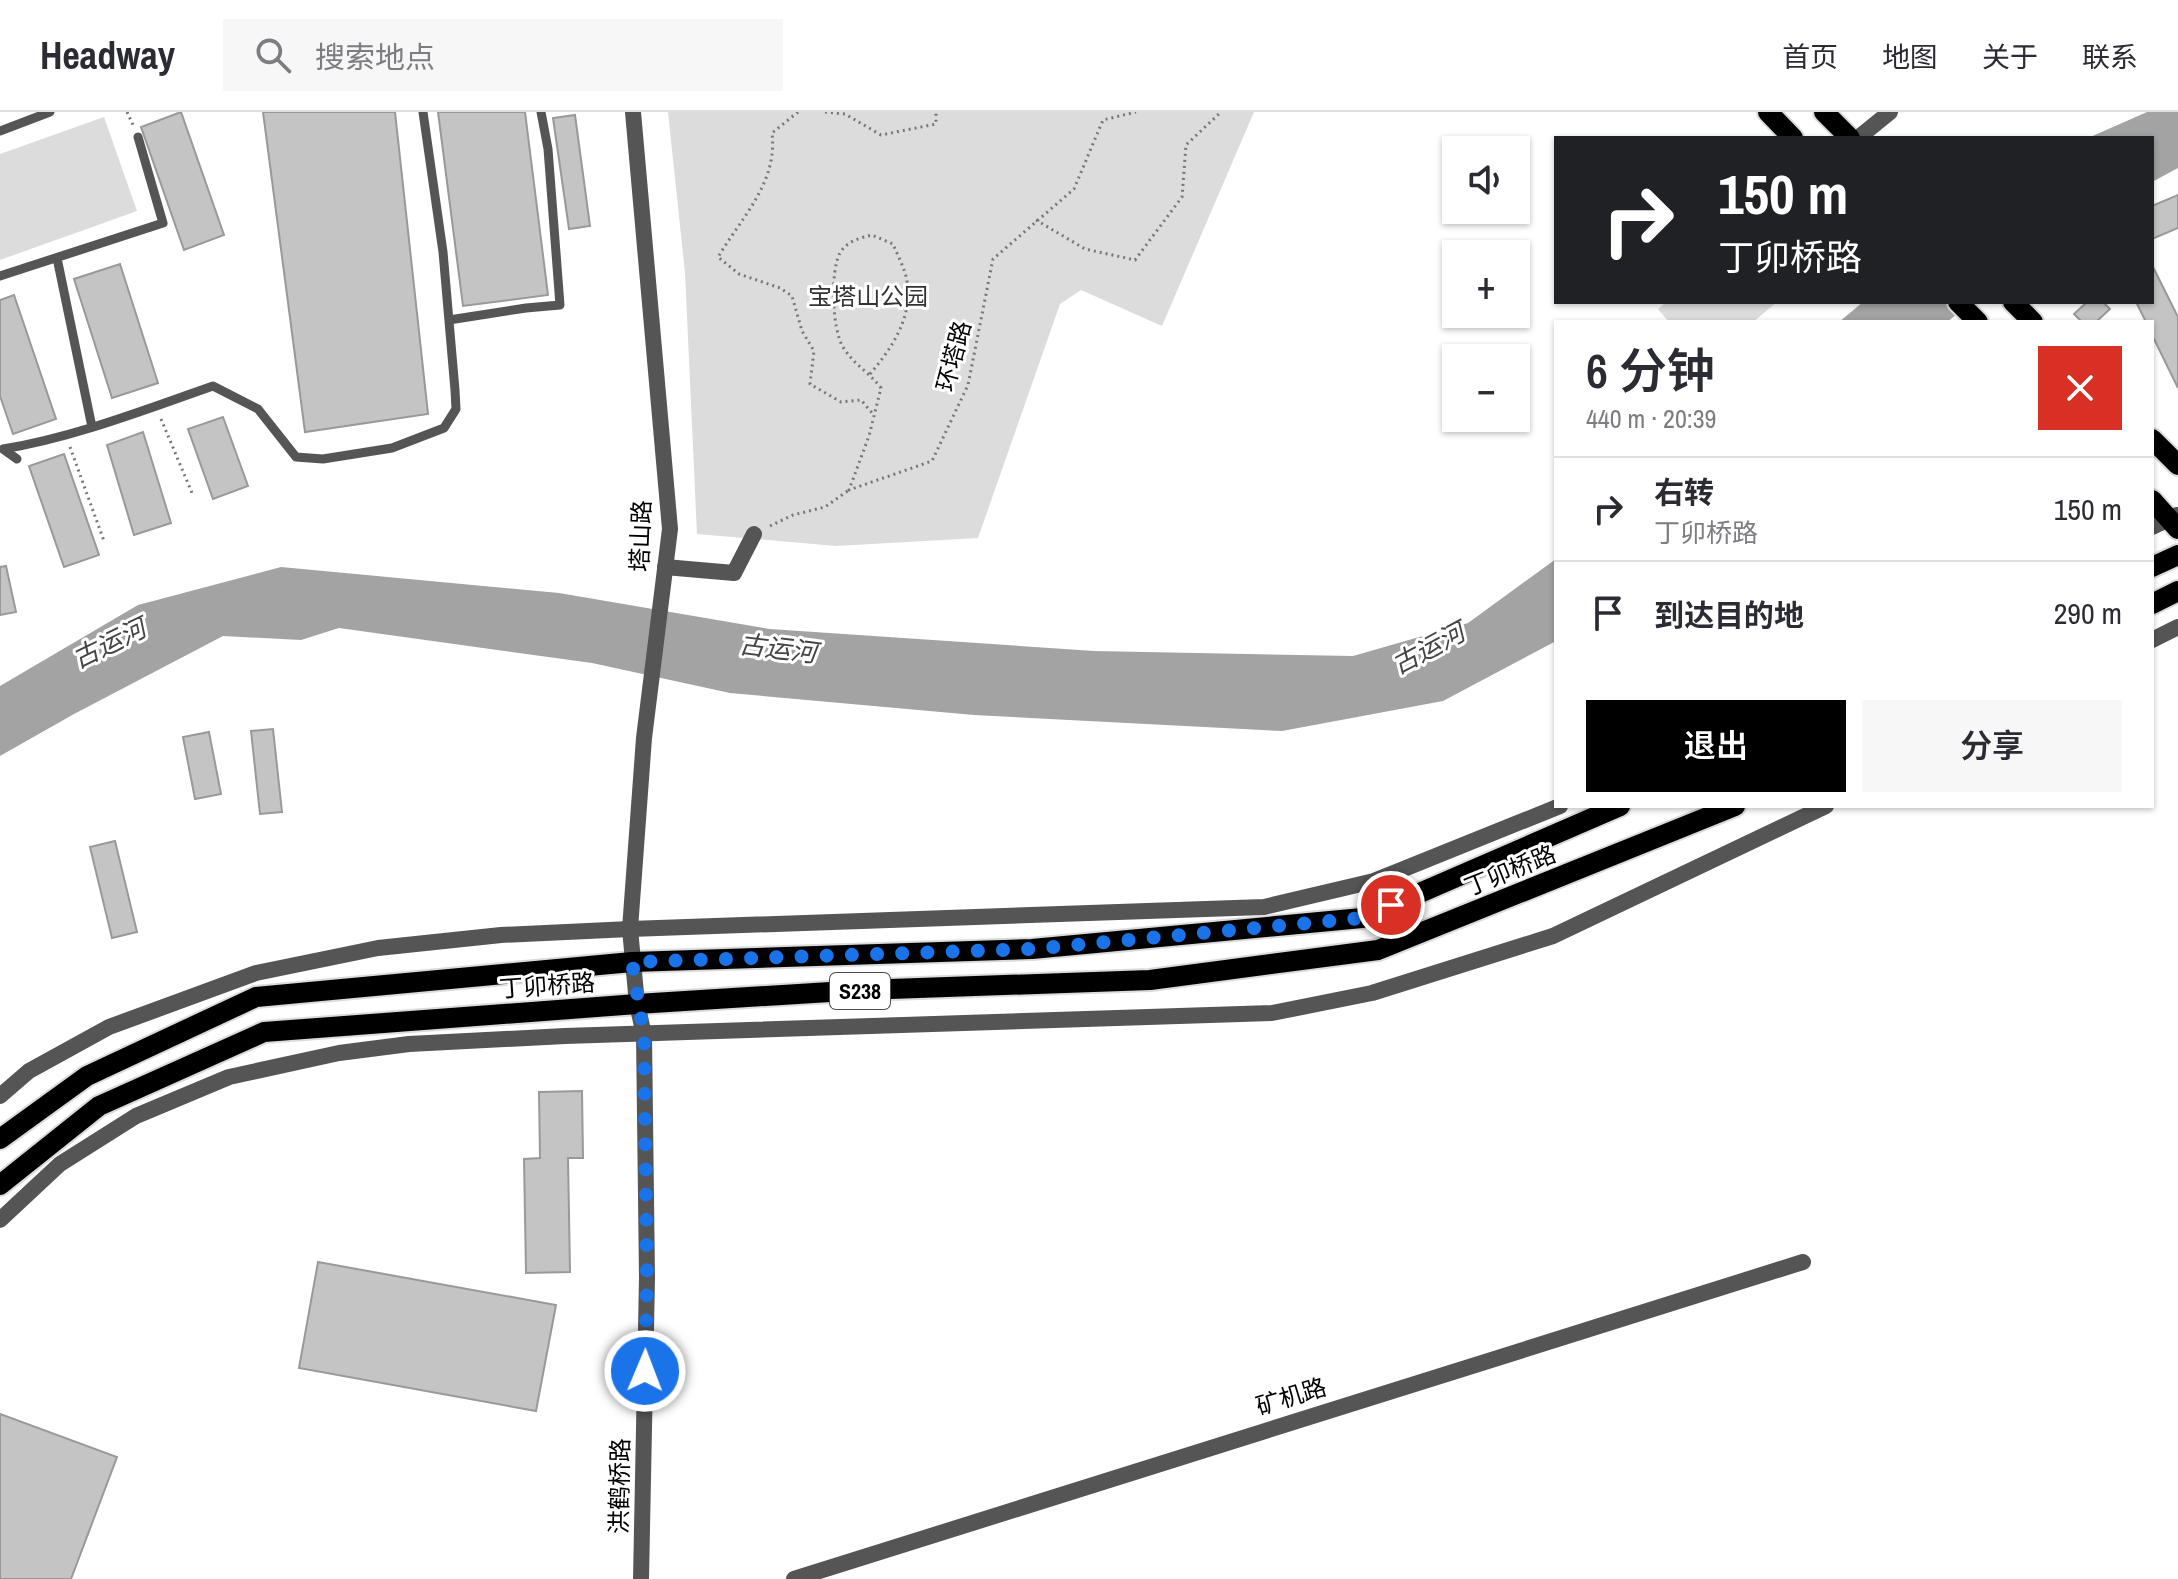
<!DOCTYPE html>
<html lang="zh">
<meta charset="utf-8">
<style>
body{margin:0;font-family:"Archivo Narrow","Noto Sans SC",sans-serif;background:#f7f7f7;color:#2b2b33;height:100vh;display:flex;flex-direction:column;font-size:30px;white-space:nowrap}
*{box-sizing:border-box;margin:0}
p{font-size:26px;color:#7c7c81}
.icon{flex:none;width:44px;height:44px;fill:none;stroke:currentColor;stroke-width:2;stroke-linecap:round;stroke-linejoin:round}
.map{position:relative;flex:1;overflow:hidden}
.side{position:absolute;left:1554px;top:208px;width:600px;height:488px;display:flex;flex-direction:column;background:#fff;border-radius:0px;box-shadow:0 2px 6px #0004}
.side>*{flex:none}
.banner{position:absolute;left:1554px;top:24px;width:600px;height:168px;border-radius:0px;box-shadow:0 2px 6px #0004;background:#202124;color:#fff;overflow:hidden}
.tools{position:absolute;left:1442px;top:24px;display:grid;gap:16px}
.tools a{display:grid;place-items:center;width:88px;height:88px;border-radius:0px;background:#fff;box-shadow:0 2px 6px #0004;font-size:40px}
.pin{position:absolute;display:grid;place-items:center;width:68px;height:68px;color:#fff;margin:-34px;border:4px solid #fff;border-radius:50%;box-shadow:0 2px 8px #0007}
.me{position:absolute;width:88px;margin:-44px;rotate:1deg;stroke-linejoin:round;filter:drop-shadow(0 0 6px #0008)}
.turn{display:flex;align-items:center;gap:28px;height:168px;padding:0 32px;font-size:36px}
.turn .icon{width:104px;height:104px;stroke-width:2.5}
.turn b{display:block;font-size:56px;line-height:68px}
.round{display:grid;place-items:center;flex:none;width:84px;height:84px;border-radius:0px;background:#f7f7f7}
.summary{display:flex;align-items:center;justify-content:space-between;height:136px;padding:0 32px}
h1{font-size:48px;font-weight:600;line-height:60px}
.primary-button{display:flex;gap:16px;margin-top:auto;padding:16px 32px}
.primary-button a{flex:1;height:92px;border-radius:0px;background:#000;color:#fff;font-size:32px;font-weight:600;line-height:92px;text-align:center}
.primary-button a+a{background:#f7f7f7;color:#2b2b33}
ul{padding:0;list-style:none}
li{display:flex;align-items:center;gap:24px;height:104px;padding:0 32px;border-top:2px solid #e1e1e2}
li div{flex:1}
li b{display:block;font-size:30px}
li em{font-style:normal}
header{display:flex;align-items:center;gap:48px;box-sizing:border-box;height:112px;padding:0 40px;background:#fff;border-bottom:2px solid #e1e1e2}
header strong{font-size:38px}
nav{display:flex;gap:44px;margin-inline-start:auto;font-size:28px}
.search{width:560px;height:72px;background:#f7f7f7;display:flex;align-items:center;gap:20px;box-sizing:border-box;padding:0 28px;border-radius:0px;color:#7c7c81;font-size:30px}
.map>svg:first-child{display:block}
.green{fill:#dcdcdc}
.water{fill:#a3a3a3}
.building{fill:#c4c4c4;stroke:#999;stroke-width:2}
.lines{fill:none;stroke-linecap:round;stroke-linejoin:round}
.primary-casing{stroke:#dbdbdb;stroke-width:24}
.path{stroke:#777;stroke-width:3;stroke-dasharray:2 4;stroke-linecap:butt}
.service{stroke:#555;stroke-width:9}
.minor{stroke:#555;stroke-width:16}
.tertiary{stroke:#555;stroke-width:16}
.primary{stroke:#000;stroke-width:20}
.route{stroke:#1a73e8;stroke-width:14;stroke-dasharray:0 25.2}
.labels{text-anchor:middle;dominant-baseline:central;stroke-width:6;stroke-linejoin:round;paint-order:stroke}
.shield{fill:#fff;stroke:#4c4c4c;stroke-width:2}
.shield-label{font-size:22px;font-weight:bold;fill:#000}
.park-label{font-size:24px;fill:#333;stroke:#fff}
.street-label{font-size:24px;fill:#000;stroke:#fff}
.water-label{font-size:26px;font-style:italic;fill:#444;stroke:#fff}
</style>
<header>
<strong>Headway</strong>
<div class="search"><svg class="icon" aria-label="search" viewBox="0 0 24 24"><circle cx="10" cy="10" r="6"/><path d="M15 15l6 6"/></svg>搜索地点</div>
<nav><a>首页</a><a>地图</a><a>关于</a><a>联系</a></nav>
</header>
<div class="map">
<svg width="2178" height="1467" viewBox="0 0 2178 1467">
<rect width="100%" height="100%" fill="#fff"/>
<!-- green -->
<path class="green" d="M668 0H1254L1162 214 1081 178 1060 192 978 426 836 434 697 422 685 161Z
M104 5 137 99 0 148V42Z
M1666 190H1777L1753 210H1669L1658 197Z"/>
<!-- water -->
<path class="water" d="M2147 0H2178V56L2152 70V26H2088Z
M1863 190H1972L1947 210H1839Z
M1556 447V529L1443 589 1282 619 974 603 730 581 592 551 339 516 301 528 223 524 74 602 0 644V574L138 493 281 455 559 481 770 517 1094 539 1353 544 1468 511Z"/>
<!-- building -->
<path class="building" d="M181 0 224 123 184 138 141 15Z
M263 0H395L428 302 305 320Z
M438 0H525L548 183 463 194Z
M575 3 590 114 569 117 553 6Z
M2178 83V116L2152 127V94Z
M120 152 158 271 112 286 74 167Z
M2152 153 2178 205V276L2152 223V210H2146L2136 190H2152Z
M14 183 56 307 13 322 0 284V188Z
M2087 190H2103L2110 197 2096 210H2082L2074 202Z
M223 305 248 374 213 387 188 317Z
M143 320 171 411 134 423 107 333Z
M64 342 99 443 64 455 29 354Z
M6 454 16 500 0 503V455Z
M273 617 282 700 260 702 251 619Z
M209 620 221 682 195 687 183 625Z
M115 729 137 820 112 826 90 735Z
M582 979 583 1046H568L570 1160 526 1161 524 1047 540 1046 539 980Z
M318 1150 556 1193 536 1299 299 1256Z
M0 1302 117 1345 71 1467H0Z"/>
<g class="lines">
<defs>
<path id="primary" d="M1768 0 1793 26
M1824 0 1850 26
M1958 190 1978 210
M2013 190 2033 210
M2152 327 2178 353
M2152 388 2178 417
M2152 455 2178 443
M2152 492 2178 479
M0 1027 87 964 256 885 632 850 1032 837 1362 806 1620 694
M0 1073 99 994 264 920 637 892 862 878 1150 868 1378 838 1735 694"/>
</defs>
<!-- primary casing -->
<use href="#primary" class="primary-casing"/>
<!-- path -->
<path class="path" d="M127 0 134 15
M798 0 772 21C778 70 742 105 718 145L739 162 780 176 792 184 802 219 814 239 810 272 841 290 861 288 874 303
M825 0 845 2 881 23 936 12V0
M1036 108 1085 137 1135 148 1182 85 1186 33 1221 0
M870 262C892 236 913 205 907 169 905 157 898 144 893 132L872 123C860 126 847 129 840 141 830 159 832 217 843 235 853 252 869 260 881 276L869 324 849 378 932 349 968 273 993 147 1074 77 1103 8 1136 0
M161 307 192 381
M70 335 104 429
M770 414 793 403 825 395 849 378"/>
<!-- service -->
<path class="service" d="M0 19 50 0
M57 146 92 315
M0 164 163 111 138 25
M449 208 526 196 560 193 548 37 541 0
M17 347 3 337C75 325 144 298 213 274L258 297 296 345 323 347 392 336 444 316 456 297 455 278 443 140 423 0"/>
<!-- minor -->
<path class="minor" d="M1858 26 1890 0
M2152 415 2177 403
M665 455 734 461 754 422
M2152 528 2178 515
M0 984 29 959 109 915 256 861 378 836 501 823 630 817 1264 795 1374 769 1560 694
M0 1108 60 1052 136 1004 229 965 339 941 409 932 565 924 1272 901 1372 881 1553 824 1826 694
M794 1467 1803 1150"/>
<!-- tertiary -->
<path class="tertiary" d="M633 0 670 417 644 626 630 817 637 892 644 923 647 1166 641 1467"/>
<!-- primary -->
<use href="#primary" class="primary"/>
</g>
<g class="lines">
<!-- route -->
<path class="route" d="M645 1259 647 1166 644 923 632 850 1032 837 1362 806 1391 793"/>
</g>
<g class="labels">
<!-- shield labels -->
<rect class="shield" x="830" y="861" width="60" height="36" rx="6"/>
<g class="shield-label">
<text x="860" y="879">S238</text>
</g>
<!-- park labels -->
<g class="park-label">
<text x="868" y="184">宝塔山公园</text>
</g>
<!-- street labels -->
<g class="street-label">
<text transform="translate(953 244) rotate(-75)">环塔路</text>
<text transform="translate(640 424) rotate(-88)">塔山路</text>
<text transform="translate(1510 758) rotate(-22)">丁卯桥路</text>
<text transform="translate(547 873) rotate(-4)">丁卯桥路</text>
<text transform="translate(1291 1284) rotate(-17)">矿机路</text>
<text transform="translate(619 1374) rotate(-89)">洪鹤桥路</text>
</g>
<!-- water labels -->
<g class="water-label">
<text transform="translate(109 531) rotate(-26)">古运河</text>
<text transform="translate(778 536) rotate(7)">古运河</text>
<text transform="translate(1428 536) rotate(-28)">古运河</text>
</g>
</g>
</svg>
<div class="tools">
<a><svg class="icon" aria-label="sound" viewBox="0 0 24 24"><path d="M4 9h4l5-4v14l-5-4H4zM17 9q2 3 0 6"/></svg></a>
<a>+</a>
<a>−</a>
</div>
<div class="pin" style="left:1391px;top:793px;background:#d93025"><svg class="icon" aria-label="arrive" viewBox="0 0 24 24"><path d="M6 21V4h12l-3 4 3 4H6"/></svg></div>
<svg class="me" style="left:645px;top:1259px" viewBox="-20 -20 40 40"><circle r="17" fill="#1a73e8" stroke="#fff" stroke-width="3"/><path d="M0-11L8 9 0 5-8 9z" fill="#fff"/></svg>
<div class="banner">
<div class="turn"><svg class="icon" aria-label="right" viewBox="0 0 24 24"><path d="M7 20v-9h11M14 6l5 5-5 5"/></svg><div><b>150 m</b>丁卯桥路</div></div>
</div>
<section class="side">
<div class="summary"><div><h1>6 分钟</h1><p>440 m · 20:39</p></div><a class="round" style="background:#d93025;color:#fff"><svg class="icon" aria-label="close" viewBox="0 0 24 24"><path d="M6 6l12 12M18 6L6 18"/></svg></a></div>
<ul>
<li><svg class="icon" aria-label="right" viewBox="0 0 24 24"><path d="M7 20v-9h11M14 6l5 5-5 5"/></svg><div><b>右转</b><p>丁卯桥路</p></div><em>150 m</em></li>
<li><svg class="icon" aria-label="arrive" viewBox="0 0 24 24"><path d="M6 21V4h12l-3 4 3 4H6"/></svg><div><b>到达目的地</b></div><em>290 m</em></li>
</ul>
<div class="primary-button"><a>退出</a><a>分享</a></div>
</section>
</div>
